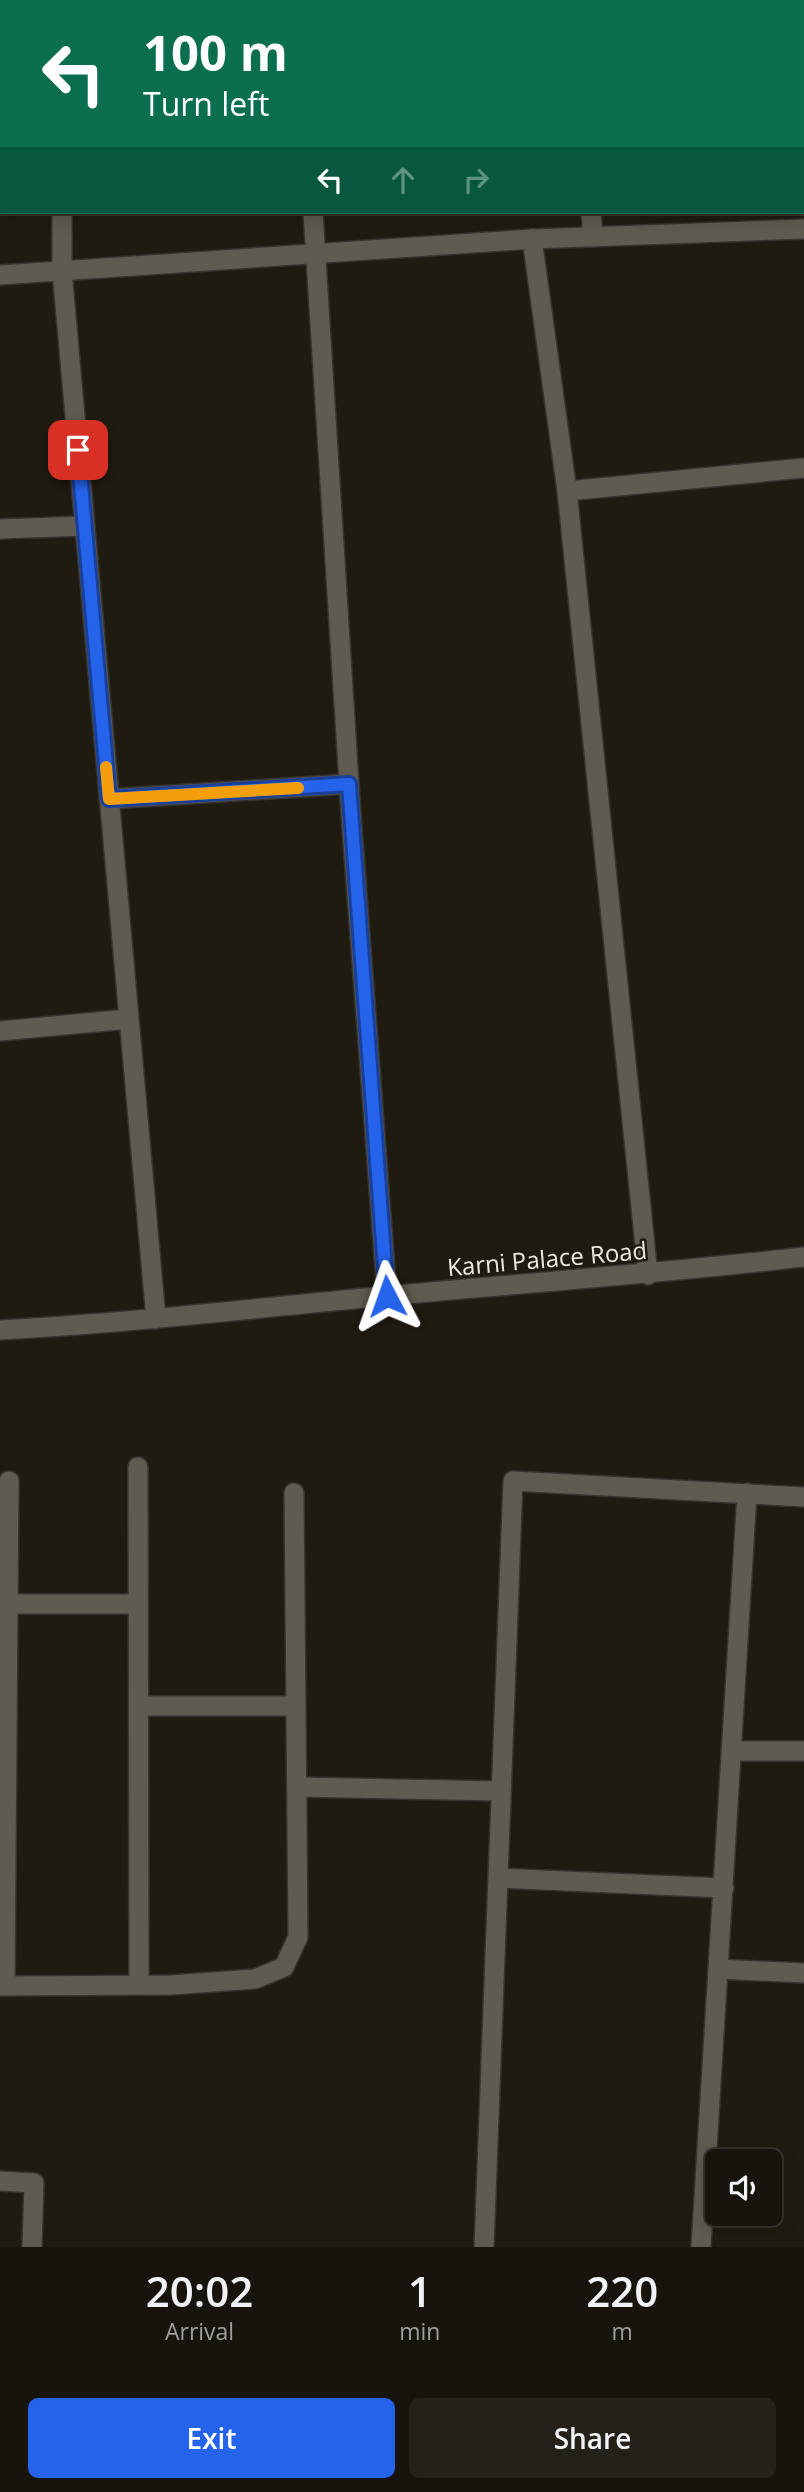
<!DOCTYPE html>
<style>
body{margin:0;font-family:"Open Sans",sans-serif;background:#24211b;color:#f1f3f6;height:100vh;display:flex;flex-direction:column;font-size:26px;white-space:nowrap}
*{box-sizing:border-box;margin:0}
p{font-size:23px;color:#9e9e9d}
.icon{flex:none;width:38px;height:38px;fill:none;stroke:currentColor;stroke-width:2;stroke-linecap:round;stroke-linejoin:round}
.map{position:relative;height:2247px;overflow:hidden}
.details{display:flex;flex-direction:column;background:#17140d;flex:1}
.details>*{flex:none}
.banner{position:absolute;left:0px;top:0px;width:805px;height:214px;box-shadow:0 4px 18px #0003,0 0 0 2px #36332e;background:#0b6e4f;color:#fff;overflow:hidden}
.buttons{position:absolute;left:705px;top:2149px;display:grid;gap:14px}
.buttons a{display:grid;place-items:center;width:77px;height:77px;border-radius:10px;background:#17140d;box-shadow:0 4px 18px #0003,0 0 0 2px #36332e;font-size:35px}
.pin{position:absolute;display:grid;place-items:center;width:60px;height:60px;color:#fff;margin:-30px;border-radius:14px;box-shadow:0 4px 10px #0006}
.me{position:absolute;width:77px;margin:-38px;rotate:356deg;stroke-linejoin:round;filter:drop-shadow(0 0 5px #0008)}
.turn{display:flex;align-items:center;gap:24px;height:147px;padding:0 28px;font-size:32px}
.turn .icon{width:91px;height:91px;stroke-width:2.5}
.turn b{display:block;font-size:49px;line-height:60px}
.lanes{display:flex;align-items:center;height:66px;padding:0 28px;background:#0003;justify-content:center;gap:35px;direction:ltr}
.lanes .off{opacity:.35}
.eta{display:flex;justify-content:space-evenly;align-items:center;height:119px;text-align:center}
.eta b{font-size:42px;font-weight:600;line-height:49px}
.action{display:flex;gap:14px;margin-top:auto;padding:14px 28px}
.action a{flex:1;height:80px;border-radius:10px;background:#2563eb;color:#fff;font-size:28px;font-weight:600;line-height:80px;text-align:center}
.action a+a{background:#24211b;color:#f1f3f6}
.map>svg:first-child{display:block}
.lines{fill:none;stroke-linecap:round;stroke-linejoin:round}
.minor-casing{stroke:#36332e;stroke-width:22}
.tertiary-casing{stroke:#36332e;stroke-width:22}
.minor{stroke:#605b50;stroke-width:19}
.tertiary{stroke:#605b50;stroke-width:19}
.route-casing{stroke:#184099;stroke-width:18}
.route{stroke:#2563eb;stroke-width:12}
.slow{stroke:#f59e0b;stroke-width:12}
.labels{text-anchor:middle;dominant-baseline:central;stroke-width:5;stroke-linejoin:round;paint-order:stroke}
.street-label{font-size:24px;fill:#ece9e2;stroke:#1f1b11}
</style>
<div class="map">
<svg width="804" height="2247" viewBox="0 0 804 2247">
<rect width="100%" height="100%" fill="#1f1b11"/>
<g class="lines">
<defs>
<path id="minor" d="M64 0V2
M304 0V2
M574 0V2
M62 212V271L156 1319
M313 212 351 815 387 1296
M591 212 593 237
M532 239 567 491 648 1275
M567 491 804 468
M0 529 85 526
M109 799 349 784
M0 1031 129 1019
M0 1330C129 1323 257 1308 386 1296 526 1283 665 1273 804 1257
M138 1467 139 1984
M9 1604H138
M139 1706H296
M731 1751H804
M297 1787 499 1791
M499 1878 724 1888
M718 1969 804 1973
M0 1986 171 1985 255 1979 284 1967 298 1937 294 1493
M5 1986 9 1481
M0 2181 34 2183 32 2247
M484 2247 513 1481 804 1497
M701 2247 747 1493"/>
<path id="tertiary" d="M0 275 532 239 804 229"/>
</defs>
<!-- minor casing -->
<use href="#minor" class="minor-casing"/>
<!-- tertiary casing -->
<use href="#tertiary" class="tertiary-casing"/>
<!-- minor -->
<use href="#minor" class="minor"/>
<!-- tertiary -->
<use href="#tertiary" class="tertiary"/>
</g>
<g class="lines">
<defs>
<path id="route" d="M78 450 109 799 349 784 387 1296"/>
</defs>
<!-- route casing -->
<use href="#route" class="route-casing"/>
<!-- route -->
<use href="#route" class="route"/>
<!-- slow -->
<path class="slow" d="M106 767 109 799 298 788"/>
</g>
<g class="labels">
<!-- street labels -->
<g class="street-label">
<text transform="translate(547 1258) rotate(-5)">Karni Palace Road</text>
</g>
</g>
</svg>
<div class="buttons">
<a><svg class="icon" aria-label="sound" viewBox="0 0 24 24"><path d="M4 9h4l5-4v14l-5-4H4zM17 9q2 3 0 6"/></svg></a>
</div>
<div class="pin" style="left:78px;top:450px;background:#d93025"><svg class="icon" aria-label="arrive" viewBox="0 0 24 24"><path d="M6 21V4h12l-3 4 3 4H6"/></svg></div>
<svg class="me" style="left:387px;top:1296px" viewBox="-20 -20 40 40"><path d="M0-17L14 15 0 8-14 15z" fill="#2563eb" stroke="#fff" stroke-width="4"/></svg>
<div class="banner">
<div class="turn"><svg class="icon" aria-label="left" viewBox="0 0 24 24"><path d="M17 20v-9H6M10 6l-5 5 5 5"/></svg><div><b>100 m</b>Turn left</div></div>
<div class="lanes"><svg class="icon" aria-label="left" viewBox="0 0 24 24"><path d="M17 20v-9H6M10 6l-5 5 5 5"/></svg><svg class="icon off" aria-label="ahead" viewBox="0 0 24 24"><path d="M12 20V5M6 11l6-6 6 6"/></svg><svg class="icon off" aria-label="right" viewBox="0 0 24 24"><path d="M7 20v-9h11M14 6l5 5-5 5"/></svg></div>
</div>
</div>
<section class="details">
<div class="eta">
<div><b>20:02</b><p>Arrival</p></div>
<div><b>1</b><p>min</p></div>
<div><b>220</b><p>m</p></div>
</div>
<div class="action"><a>Exit</a><a>Share</a></div>
</section>
